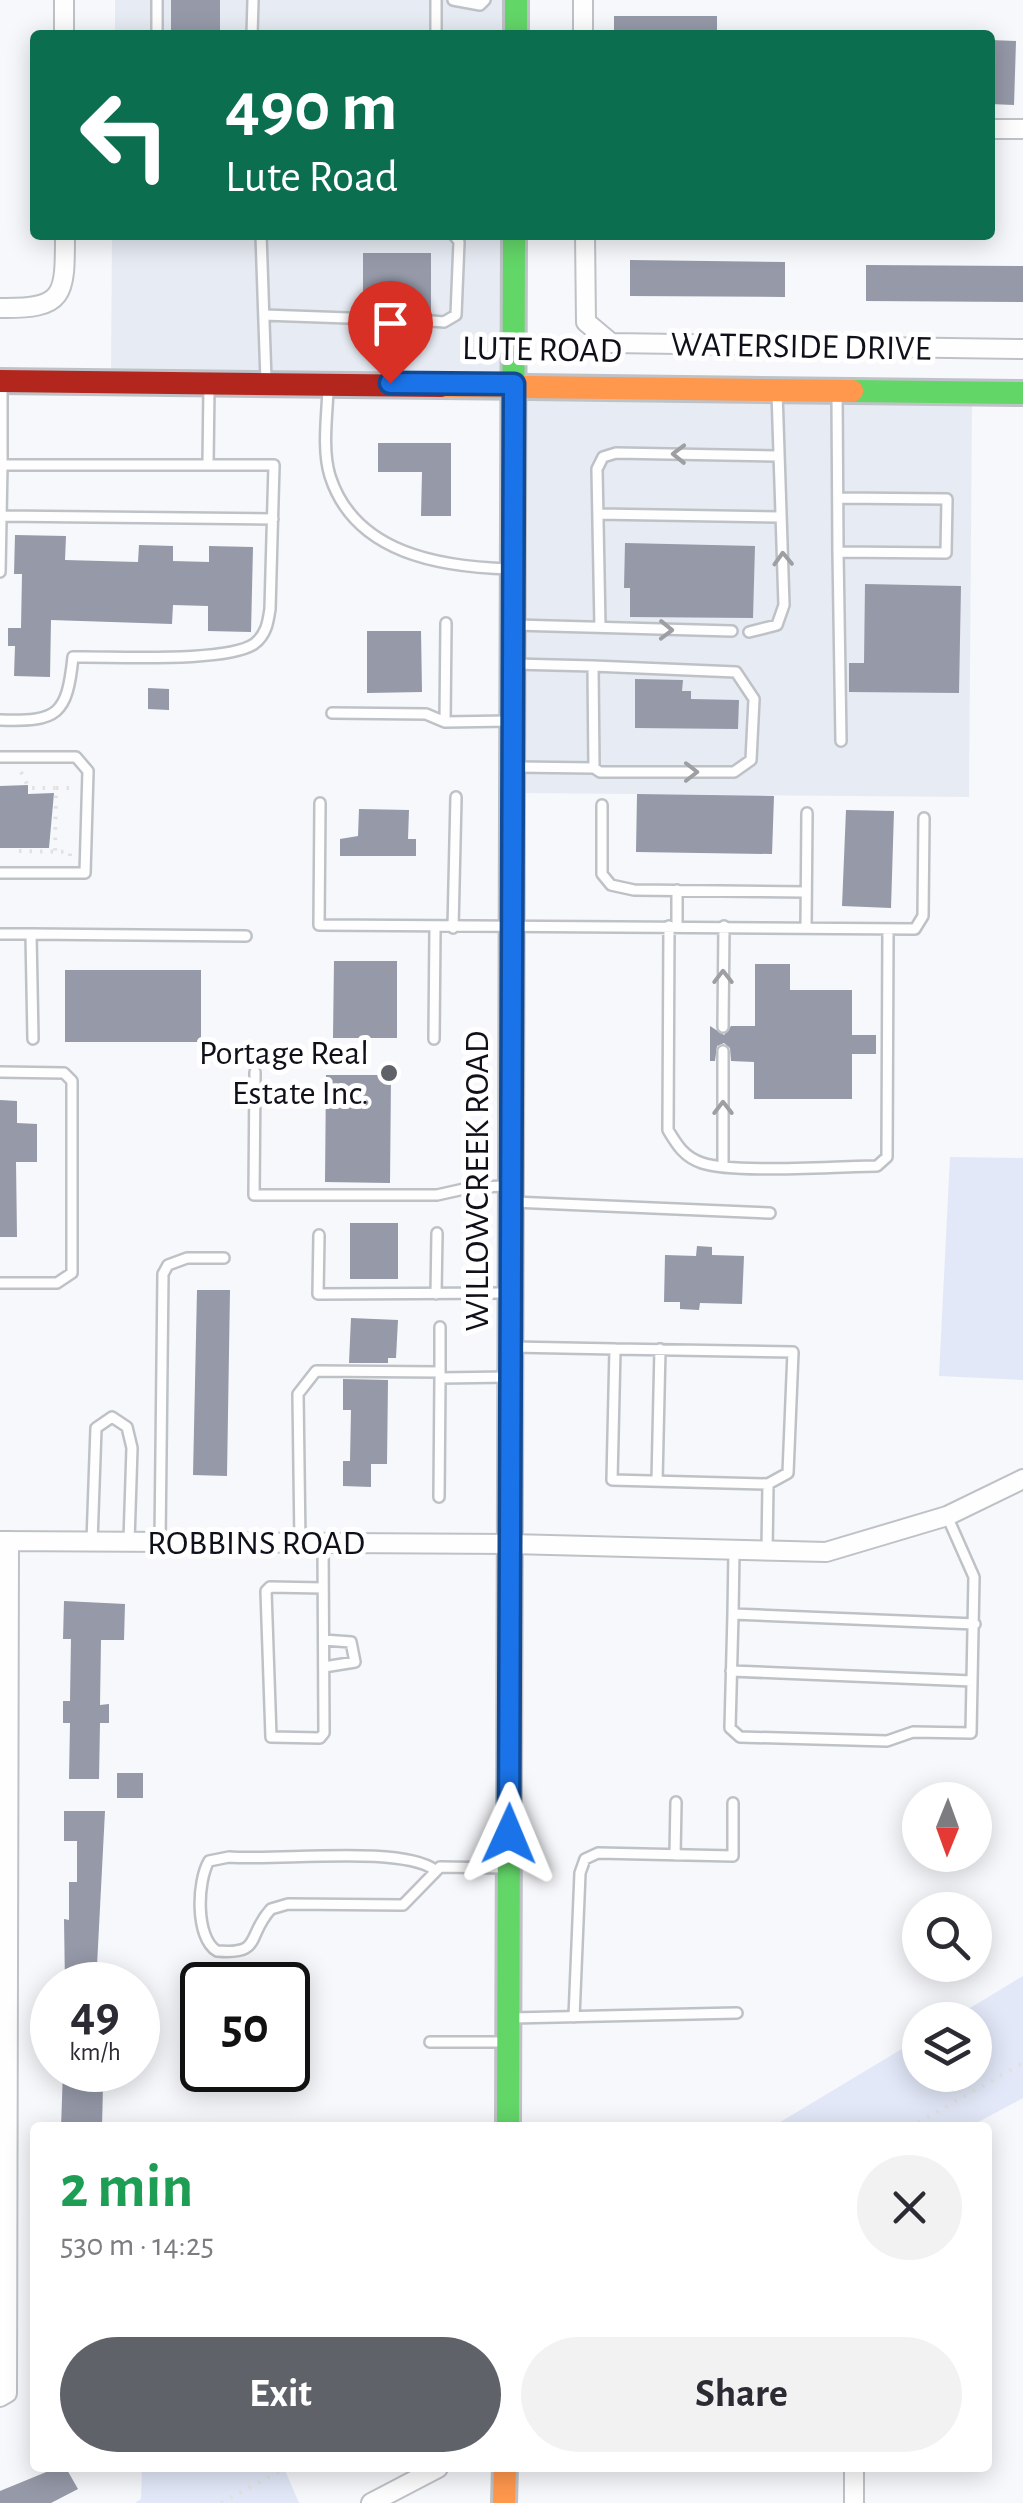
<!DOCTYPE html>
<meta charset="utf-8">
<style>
body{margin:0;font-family:"Alegreya Sans",sans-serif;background:#f2f2f3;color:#2b2b33;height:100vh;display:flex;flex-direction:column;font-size:38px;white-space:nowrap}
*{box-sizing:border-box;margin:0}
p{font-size:32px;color:#7c7c81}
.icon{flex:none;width:55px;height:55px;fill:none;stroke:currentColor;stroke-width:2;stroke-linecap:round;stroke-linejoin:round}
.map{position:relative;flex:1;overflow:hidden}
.panel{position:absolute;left:30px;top:2122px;width:962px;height:350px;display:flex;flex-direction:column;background:#fff;border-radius:10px;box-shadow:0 5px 25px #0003}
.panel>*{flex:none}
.banner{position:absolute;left:30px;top:30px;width:965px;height:210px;border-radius:10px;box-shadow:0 5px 25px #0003;background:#0b6e4f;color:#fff;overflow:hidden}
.needle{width:65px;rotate:181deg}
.fabs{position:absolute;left:902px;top:1782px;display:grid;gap:20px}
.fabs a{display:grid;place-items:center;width:90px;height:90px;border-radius:50%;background:#fff;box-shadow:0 5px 25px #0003;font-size:50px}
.speed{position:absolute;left:30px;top:1962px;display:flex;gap:20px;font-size:50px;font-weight:700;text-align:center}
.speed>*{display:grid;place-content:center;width:130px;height:130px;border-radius:50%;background:#fff;box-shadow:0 5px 25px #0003;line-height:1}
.speed small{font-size:25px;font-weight:400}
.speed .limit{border:5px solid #111;border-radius:15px;background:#fff;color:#111}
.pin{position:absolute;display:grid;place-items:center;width:85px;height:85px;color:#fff;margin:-102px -42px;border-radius:50% 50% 50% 0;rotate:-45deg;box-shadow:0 0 10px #0007}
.pin .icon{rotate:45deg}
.me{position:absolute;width:110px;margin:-55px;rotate:1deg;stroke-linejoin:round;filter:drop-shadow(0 0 8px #0008)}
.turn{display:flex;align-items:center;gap:35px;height:210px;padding:0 30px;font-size:45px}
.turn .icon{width:130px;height:130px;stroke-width:2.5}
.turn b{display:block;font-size:70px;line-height:85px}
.round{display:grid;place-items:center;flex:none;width:105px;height:105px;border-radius:52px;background:#f2f2f3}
.overview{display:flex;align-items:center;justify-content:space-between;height:170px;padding:0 30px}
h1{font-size:60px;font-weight:700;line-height:75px;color:#1e9e55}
.button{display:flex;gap:20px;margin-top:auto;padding:20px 30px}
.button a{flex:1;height:115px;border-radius:60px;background:#5f6268;color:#fff;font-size:40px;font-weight:700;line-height:115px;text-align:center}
.button a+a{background:#f2f2f3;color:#2b2b33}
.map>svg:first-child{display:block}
.built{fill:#e7ebf3}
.green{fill:#e2e8f8}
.building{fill:#9599a8}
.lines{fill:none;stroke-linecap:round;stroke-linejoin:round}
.lane-casing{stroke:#bec2c7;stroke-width:14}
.street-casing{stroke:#bec2c7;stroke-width:22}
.fast-casing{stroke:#bec2c7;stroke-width:28}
.slow-casing{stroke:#bec2c7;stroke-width:28}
.jam-casing{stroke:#bec2c7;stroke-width:28}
.path{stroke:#e2e2e3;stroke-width:4;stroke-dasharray:2.5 8;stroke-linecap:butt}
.lane{stroke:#fefefe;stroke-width:9}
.street{stroke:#fefefe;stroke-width:18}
.fast{stroke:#63d668;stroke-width:22}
.slow{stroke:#ff974d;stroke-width:22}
.jam{stroke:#b3261e;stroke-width:22}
.oneway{stroke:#9e9fa2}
.route-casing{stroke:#114b97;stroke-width:25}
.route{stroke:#1a73e8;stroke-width:18}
.poi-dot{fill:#5f6268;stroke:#fff;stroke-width:4}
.labels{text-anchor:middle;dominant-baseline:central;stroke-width:10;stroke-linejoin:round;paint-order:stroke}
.street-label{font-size:35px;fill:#0e1119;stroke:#fff}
.poi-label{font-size:35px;fill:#0e1119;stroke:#fff;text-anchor:end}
</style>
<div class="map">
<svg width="1023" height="2503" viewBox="0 0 1023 2503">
<rect width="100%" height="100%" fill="#f6f8fb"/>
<!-- built -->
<path class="built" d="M115 0H508V35H115Z
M112 235H508V375L111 374Z
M519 389 972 398 969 797 522 793Z"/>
<!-- green -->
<path class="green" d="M950 1157 1023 1158V1380L939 1376Z
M1023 1976V2098L969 2127H772L920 2038V2075H975V2020H950Z
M142 2468H284L299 2503H135L141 2499Z"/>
<!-- building -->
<path class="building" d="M171 0H220V35H171Z
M614 16H717V35H614Z
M990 40 1016 41 1014 105 990 104Z
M363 253H431V313L424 321 428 328H405L412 319 404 312V302H363Z
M630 260 785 262V297L630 296Z
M866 265 1023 266V302L866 301Z
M378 443H451V516H421L422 472H378Z
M15 535 66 536 65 560 138 562 139 545 173 546V561L209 562V546L253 547 251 632 208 631V606L173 605 172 624 51 620 50 677 14 676 15 646H8V628H21L22 574H14Z
M625 543 755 546 753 618 630 617V588H624Z
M865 584 961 586 959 693 849 692V663H864Z
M367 631H421L422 692 367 693Z
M635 679 683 680 682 691H691V699L739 700 738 729 635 728Z
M148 688 169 689V710L148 709Z
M28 785V794L54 793 49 848H0V786Z
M637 794 774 796 772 854 636 852Z
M359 809 409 810 408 839H416V856H340V839L358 836Z
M846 810 894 811 891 908 842 906Z
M334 961H397V1038H333Z
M755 964H790V990H852V1035H876V1054H852V1099H754V1062L731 1061 730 1048 724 1043 717 1046 715 1061H710V1026L724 1035 731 1026H755Z
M65 970H201V1042H65Z
M326 1075H391L390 1183 325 1182Z
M0 1100 17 1101V1123L37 1124V1162H16L17 1237H0Z
M350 1223H398V1279H350Z
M697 1246 712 1247V1255L744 1256 742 1304 700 1303 699 1310 680 1309V1302H664L665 1255 696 1256Z
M197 1290H230L227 1476 193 1475Z
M351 1318 398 1320 396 1358H388V1363H349Z
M343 1379 388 1380 387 1464H371V1487L343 1486V1461H350L351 1410H343Z
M64 1601 125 1604 124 1640H101L100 1705 109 1704V1723H100L99 1779H69L70 1723H63V1701H70L71 1639H63Z
M117 1773H143V1798H117Z
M64 1811H105L96 1985H65L64 1919 69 1920V1882H77V1841H64Z
M63 2070H108V2085H103L102 2128H61Z
M56 2468H66L78 2489 51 2503H0V2491Z"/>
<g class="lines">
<defs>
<path id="lane" d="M157 0V35
M453 0 480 5 485 0
M252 35 253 0
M436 35V0
M261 235 266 380
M264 315 404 320
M432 321 444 322 456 315 459 242 454 235
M328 390C327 416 322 450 330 476 355 554 441 567 510 569
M837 392 838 552 946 553 947 499 838 498
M208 464 209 387
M2 465V382
M598 514 780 517
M1 516 273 519
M838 552 841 741
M0 572 2 465H274L270 609C268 623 266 635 254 644 227 663 111 656 73 657 67 715 58 722 0 720
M515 625 732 631
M600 627 597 469 603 457 616 453 777 456
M749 632 777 625 784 605 777 392
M514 664 593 666 594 768 515 767
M593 666 736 672 754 699 751 760 734 772H600L594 768
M332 713 426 714 445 722 510 721
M445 722 446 623
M0 757H76L88 771 85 873H0
M320 803 319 925 915 929 923 916 924 818
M602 805V874L611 885 634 890 806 892
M677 890V926
M669 926 668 1130C677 1145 684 1157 702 1163 736 1174 836 1166 877 1166L887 1157 888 929
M806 927 807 813
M453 928 456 797
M0 934H31L33 1039
M31 934 246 936
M723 1027 724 926
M434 1039 435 928
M0 1072 64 1073 72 1081V1273L57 1283H0
M255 1072 254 1195H437L473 1187 509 1186
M723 1165V1051
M513 1202 770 1213
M319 1235 318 1294 509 1293
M436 1294 437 1233
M440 1327V1375
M512 1347 615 1349 612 1480 768 1484 767 1551
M615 1349 793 1352 788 1473 768 1484
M657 1481 660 1349
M439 1497 440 1378 509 1377
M947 1516 974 1577 971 1733 913 1732 887 1741 740 1737 730 1728 733 1614 975 1624
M92 1542 96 1428 112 1417 127 1427 132 1448 129 1541
M160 1542 163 1274 168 1265 187 1258H224
M300 1543 298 1394 316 1371 440 1372
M323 1543 324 1733 320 1738 271 1737 266 1591 270 1587 323 1588
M733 1614 734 1551
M324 1667 355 1662 351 1642 324 1640
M731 1671 972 1681
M675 1855 676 1802
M435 1870C400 1845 278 1861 229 1857L209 1861C197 1881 195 1938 217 1951 263 1955 246 1936 271 1909L288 1904 403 1905 440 1867 506 1868
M574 2017 580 1873 585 1859 598 1853 733 1856V1803
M512 2018 737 2013
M430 2042H506"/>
<path id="street" d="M64 0V35
M583 35V0
M990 129H1023
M585 235 586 322 611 343 1023 349
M0 308C65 309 65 296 65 235
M0 1541 511 1544 826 1552 947 1516 1023 1479
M0 2397 7 2393 9 1541
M371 2503 438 2468
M854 2503V2468"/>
<path id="fast" d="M516 0V35
M852 391 1023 393
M512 804 514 235
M508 2128 511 1163"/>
<path id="slow" d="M441 386 852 391
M511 1163 512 804
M504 2503 505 2468"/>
<path id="jam" d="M0 381 441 386"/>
</defs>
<!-- lane casing -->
<use href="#lane" class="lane-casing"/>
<!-- street casing -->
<use href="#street" class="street-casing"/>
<!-- fast casing -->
<use href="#fast" class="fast-casing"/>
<!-- slow casing -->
<use href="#slow" class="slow-casing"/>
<!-- jam casing -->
<use href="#jam" class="jam-casing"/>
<!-- path -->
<path class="path" d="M21 772 29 788H56L55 852
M56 788H72V784
M19 851 70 852V856
M909 2128 1023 2063
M221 2503 286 2468"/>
<!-- lane -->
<use href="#lane" class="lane"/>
<!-- street -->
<use href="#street" class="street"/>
<!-- fast -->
<use href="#fast" class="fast"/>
<!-- slow -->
<use href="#slow" class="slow"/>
<!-- jam -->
<use href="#jam" class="jam"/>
</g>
<!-- one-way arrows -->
<defs><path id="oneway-chevron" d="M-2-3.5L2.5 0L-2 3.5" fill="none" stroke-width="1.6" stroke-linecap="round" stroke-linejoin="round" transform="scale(2.5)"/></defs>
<g class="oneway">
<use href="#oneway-chevron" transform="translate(679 454) rotate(-179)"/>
<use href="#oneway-chevron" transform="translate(783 559) rotate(-92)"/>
<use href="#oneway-chevron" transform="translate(666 630) rotate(1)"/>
<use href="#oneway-chevron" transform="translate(691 772)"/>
<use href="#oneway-chevron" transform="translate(723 977) rotate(-90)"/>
<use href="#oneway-chevron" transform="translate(723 1108) rotate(-90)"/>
</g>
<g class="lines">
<defs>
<path id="route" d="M390 383 514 384 509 1834"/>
</defs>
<!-- route casing -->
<use href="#route" class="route-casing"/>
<!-- route -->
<use href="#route" class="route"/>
</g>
<!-- markers -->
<circle class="poi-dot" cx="389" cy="1073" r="10"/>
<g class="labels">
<!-- street labels -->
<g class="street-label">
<text transform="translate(801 347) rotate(1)">WATERSIDE DRIVE</text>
<text transform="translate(542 350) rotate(1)">LUTE ROAD</text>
<text transform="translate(477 1181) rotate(-90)">WILLOWCREEK ROAD</text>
<text x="256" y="1543">ROBBINS ROAD</text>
</g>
<!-- poi labels -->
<g class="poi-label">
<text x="369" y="1053">Portage Real<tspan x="369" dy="40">Estate Inc.</tspan></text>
</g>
</g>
</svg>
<div class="fabs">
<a><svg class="needle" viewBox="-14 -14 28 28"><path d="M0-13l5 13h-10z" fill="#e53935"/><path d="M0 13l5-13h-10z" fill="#7c7c81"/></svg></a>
<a><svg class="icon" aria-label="search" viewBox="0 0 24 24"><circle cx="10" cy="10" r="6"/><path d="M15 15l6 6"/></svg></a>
<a><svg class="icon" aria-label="layers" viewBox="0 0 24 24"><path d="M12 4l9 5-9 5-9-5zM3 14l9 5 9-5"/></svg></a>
</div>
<div class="speed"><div>49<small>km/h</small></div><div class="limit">50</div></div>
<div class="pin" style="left:390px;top:383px;background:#d93025"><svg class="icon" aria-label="arrive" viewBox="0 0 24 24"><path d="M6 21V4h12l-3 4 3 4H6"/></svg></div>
<svg class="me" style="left:509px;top:1834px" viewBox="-20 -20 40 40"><path d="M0-17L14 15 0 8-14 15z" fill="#1a73e8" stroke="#fff" stroke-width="4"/></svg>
<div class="banner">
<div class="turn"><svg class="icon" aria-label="left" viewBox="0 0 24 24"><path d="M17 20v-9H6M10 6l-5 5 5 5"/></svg><div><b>490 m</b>Lute Road</div></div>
</div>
<section class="panel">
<div class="overview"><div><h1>2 min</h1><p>530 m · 14:25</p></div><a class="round"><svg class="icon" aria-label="close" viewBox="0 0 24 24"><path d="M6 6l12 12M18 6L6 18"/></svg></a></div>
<div class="button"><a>Exit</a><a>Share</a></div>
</section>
</div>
